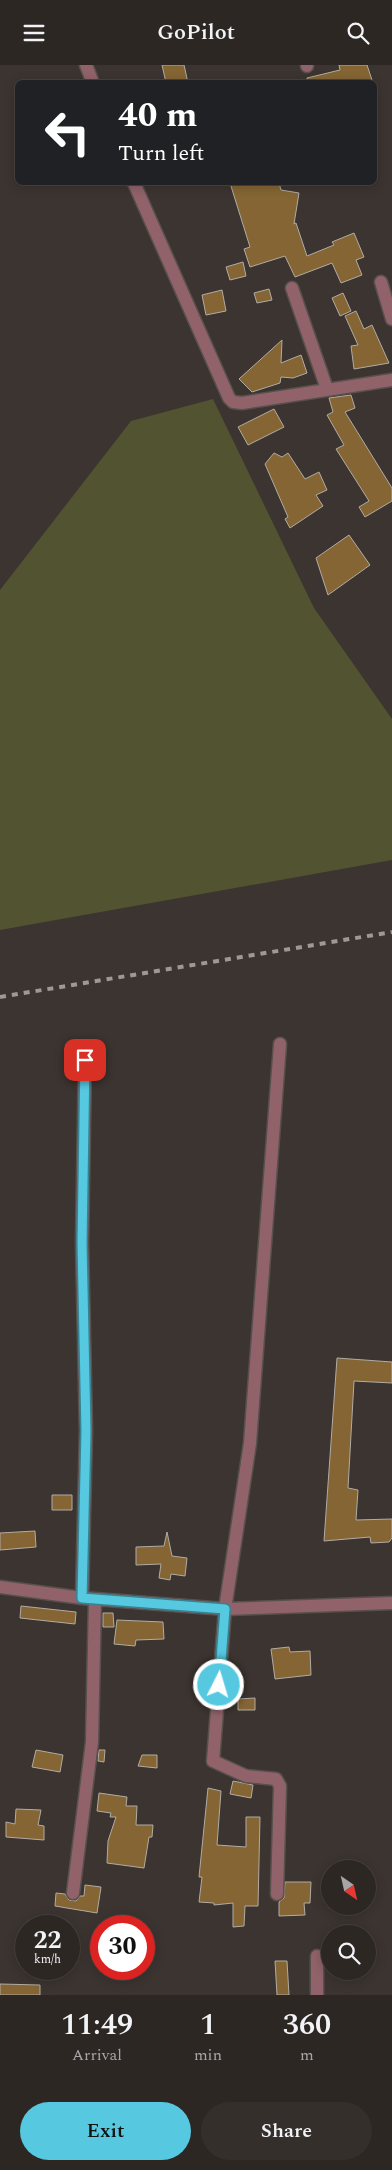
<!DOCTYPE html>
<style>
body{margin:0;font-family:Spectral,serif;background:#352f2c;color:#f1f3f6;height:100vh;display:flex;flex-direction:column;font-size:19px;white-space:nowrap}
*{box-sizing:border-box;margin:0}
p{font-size:16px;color:#a7a5a6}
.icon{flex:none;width:28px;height:28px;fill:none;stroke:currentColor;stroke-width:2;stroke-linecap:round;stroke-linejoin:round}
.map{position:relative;height:1930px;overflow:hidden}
.details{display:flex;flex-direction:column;background:#2d2724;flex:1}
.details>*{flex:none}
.banner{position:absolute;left:15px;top:15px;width:362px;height:105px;border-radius:8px;box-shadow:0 2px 12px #0003,0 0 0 1px #484441;background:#202124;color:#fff;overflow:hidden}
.needle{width:32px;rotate:146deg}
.tools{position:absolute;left:321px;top:1795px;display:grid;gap:10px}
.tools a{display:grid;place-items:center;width:55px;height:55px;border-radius:50%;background:#2d2724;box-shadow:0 2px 12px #0003,0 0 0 1px #484441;font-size:25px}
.speed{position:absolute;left:15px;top:1850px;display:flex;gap:10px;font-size:25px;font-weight:700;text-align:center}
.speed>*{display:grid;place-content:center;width:65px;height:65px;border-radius:50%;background:#2d2724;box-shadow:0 2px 12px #0003,0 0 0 1px #484441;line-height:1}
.speed small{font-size:12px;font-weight:400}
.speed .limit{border:8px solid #d22;background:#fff;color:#111}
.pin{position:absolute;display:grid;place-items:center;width:42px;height:42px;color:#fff;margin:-21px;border-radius:10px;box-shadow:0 2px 8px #0006}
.me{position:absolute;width:55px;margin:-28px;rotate:5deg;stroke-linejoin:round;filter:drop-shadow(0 0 4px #0008)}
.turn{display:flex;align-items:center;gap:18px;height:105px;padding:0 20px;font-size:22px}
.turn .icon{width:65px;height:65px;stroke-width:2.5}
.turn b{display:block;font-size:35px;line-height:42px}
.eta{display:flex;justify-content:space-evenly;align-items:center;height:85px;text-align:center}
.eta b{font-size:30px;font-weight:600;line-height:35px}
.cta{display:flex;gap:10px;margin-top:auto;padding:10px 20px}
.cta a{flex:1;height:58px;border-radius:30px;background:#56c9e1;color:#111;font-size:20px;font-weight:600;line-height:58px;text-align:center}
.cta a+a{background:#352f2c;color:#f1f3f6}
header{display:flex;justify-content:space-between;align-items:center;height:65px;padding:0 20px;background:#2d2724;font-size:22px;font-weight:600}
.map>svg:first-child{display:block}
.green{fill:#515331}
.building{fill:#856534;stroke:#b1aca4}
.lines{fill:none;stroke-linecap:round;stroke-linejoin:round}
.minor-casing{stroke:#57504c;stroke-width:15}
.minor{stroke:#91626a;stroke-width:12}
.rail{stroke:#9f9996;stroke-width:4;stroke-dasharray:6 6;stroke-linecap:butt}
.route-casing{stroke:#388392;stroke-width:12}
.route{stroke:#56c9e1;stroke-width:9}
</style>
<header><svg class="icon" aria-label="menu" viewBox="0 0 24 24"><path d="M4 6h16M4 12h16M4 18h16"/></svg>GoPilot<svg class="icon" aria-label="search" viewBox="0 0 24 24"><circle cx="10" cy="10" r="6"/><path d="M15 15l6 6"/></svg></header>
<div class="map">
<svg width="392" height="1930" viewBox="0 0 392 1930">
<rect width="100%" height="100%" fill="#3c3430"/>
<!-- green -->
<path class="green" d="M213 334 314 543 392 654V795L0 865V525L131 356Z"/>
<!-- building -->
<path class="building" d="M162 0H184L188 18H166Z
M339 0H367L373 18H307V13L340 5Z
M230 118H279L281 125 299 128 294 159 296 158 307 191 334 180 332 177 354 168 364 192 356 195 362 210 341 218 332 198 295 212 285 191 250 202 244 184 250 182Z
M243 197 246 211 230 215 226 202Z
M269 224 272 235 257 238 254 228Z
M222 225 226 246 206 250 202 230Z
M343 228 351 246 340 251 332 233Z
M356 246 364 264 372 260 389 298 354 304 351 281 358 280 345 251Z
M282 275 281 298 301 290 307 308 293 313 281 312 280 318 252 327 239 314Z
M351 330 355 343 345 347 392 423V436L365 452 359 442 369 436 336 384 344 380 327 350 333 347 329 333Z
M274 344 284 362 248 380 238 362Z
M274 388 282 392 288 388 305 414 319 407 327 425 316 430 323 441 290 463 285 454 288 452 265 399Z
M349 470 370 500 328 530 316 493Z
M337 1293 392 1297V1318L354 1316 348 1423 358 1425 356 1455 392 1454V1473L389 1477 371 1478 370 1472 324 1476Z
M52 1430H72V1445H52Z
M35 1466 36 1482 0 1485V1468Z
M167 1467 172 1491 187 1493 185 1511 171 1509 170 1515 159 1513 161 1499 136 1500V1482L164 1481Z
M21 1541 76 1547 75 1559 20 1553Z
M103 1548H113L114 1562H103Z
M117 1555 163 1557 164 1574 136 1575 135 1581 114 1579Z
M289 1582 290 1587 310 1586 311 1610 275 1614 271 1584Z
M255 1633V1645H238V1634Z
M36 1685 63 1690 60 1707 32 1702Z
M99 1685H105L104 1697 98 1696Z
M142 1690H157V1703L138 1701Z
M233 1716 253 1720 251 1733 230 1729Z
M208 1723 221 1726 217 1780 246 1782V1752H260L258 1841H245L244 1861 233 1862V1838L214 1840V1838L199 1837 202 1812H199Z
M99 1728 127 1732 126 1741H137L136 1760H153L152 1772H149L144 1803 107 1798 108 1776 116 1752H110L111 1748 97 1746Z
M16 1744 41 1745 38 1760 44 1761V1775L6 1772V1757L15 1759Z
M285 1817H311L310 1838H304L305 1850 279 1851V1837L284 1833Z
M85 1820 101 1822 97 1848 55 1841 56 1828 65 1829 69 1835 76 1836 80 1831H84Z
M275 1896H287L289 1930H277Z
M0 1919 40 1920V1930H0Z"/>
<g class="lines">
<defs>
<path id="minor" d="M86 0 93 18
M307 0V1
M134 118 229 333 233 337 242 338 392 315
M381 217 392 254
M292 223 327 324
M0 1522 82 1533 225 1544 392 1538
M82 1533 86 1366 82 1178 85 995
M73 1828 92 1677 95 1534
M277 1829 280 1721 276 1714 246 1711 213 1696 225 1544 250 1378 280 979
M317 1930V1891"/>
</defs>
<!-- minor casing -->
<use href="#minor" class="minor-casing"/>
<!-- minor -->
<use href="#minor" class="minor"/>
<!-- rail -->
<path class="rail" d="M0 932 392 867"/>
</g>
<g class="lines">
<defs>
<path id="route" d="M85 995 82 1178 86 1366 82 1533 225 1544 219 1620"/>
</defs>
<!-- route casing -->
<use href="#route" class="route-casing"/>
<!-- route -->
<use href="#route" class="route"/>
</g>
</svg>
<div class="tools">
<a><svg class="needle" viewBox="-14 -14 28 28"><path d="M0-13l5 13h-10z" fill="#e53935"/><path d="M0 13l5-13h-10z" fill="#a7a5a6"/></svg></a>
<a><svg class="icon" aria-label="search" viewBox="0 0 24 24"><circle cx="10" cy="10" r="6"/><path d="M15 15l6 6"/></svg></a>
</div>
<div class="speed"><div>22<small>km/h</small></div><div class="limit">30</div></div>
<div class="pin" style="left:85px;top:995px;background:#d93025"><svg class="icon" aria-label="arrive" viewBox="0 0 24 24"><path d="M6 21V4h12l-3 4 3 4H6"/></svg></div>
<svg class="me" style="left:219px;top:1620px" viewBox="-20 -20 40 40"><circle r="17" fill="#56c9e1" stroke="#fff" stroke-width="3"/><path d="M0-11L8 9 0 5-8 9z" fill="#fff"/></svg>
<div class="banner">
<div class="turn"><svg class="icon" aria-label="left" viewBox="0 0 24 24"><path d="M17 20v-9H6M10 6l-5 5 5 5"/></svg><div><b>40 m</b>Turn left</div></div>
</div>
</div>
<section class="details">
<div class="eta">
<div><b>11:49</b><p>Arrival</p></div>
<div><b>1</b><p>min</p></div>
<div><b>360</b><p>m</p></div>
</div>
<div class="cta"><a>Exit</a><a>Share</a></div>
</section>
